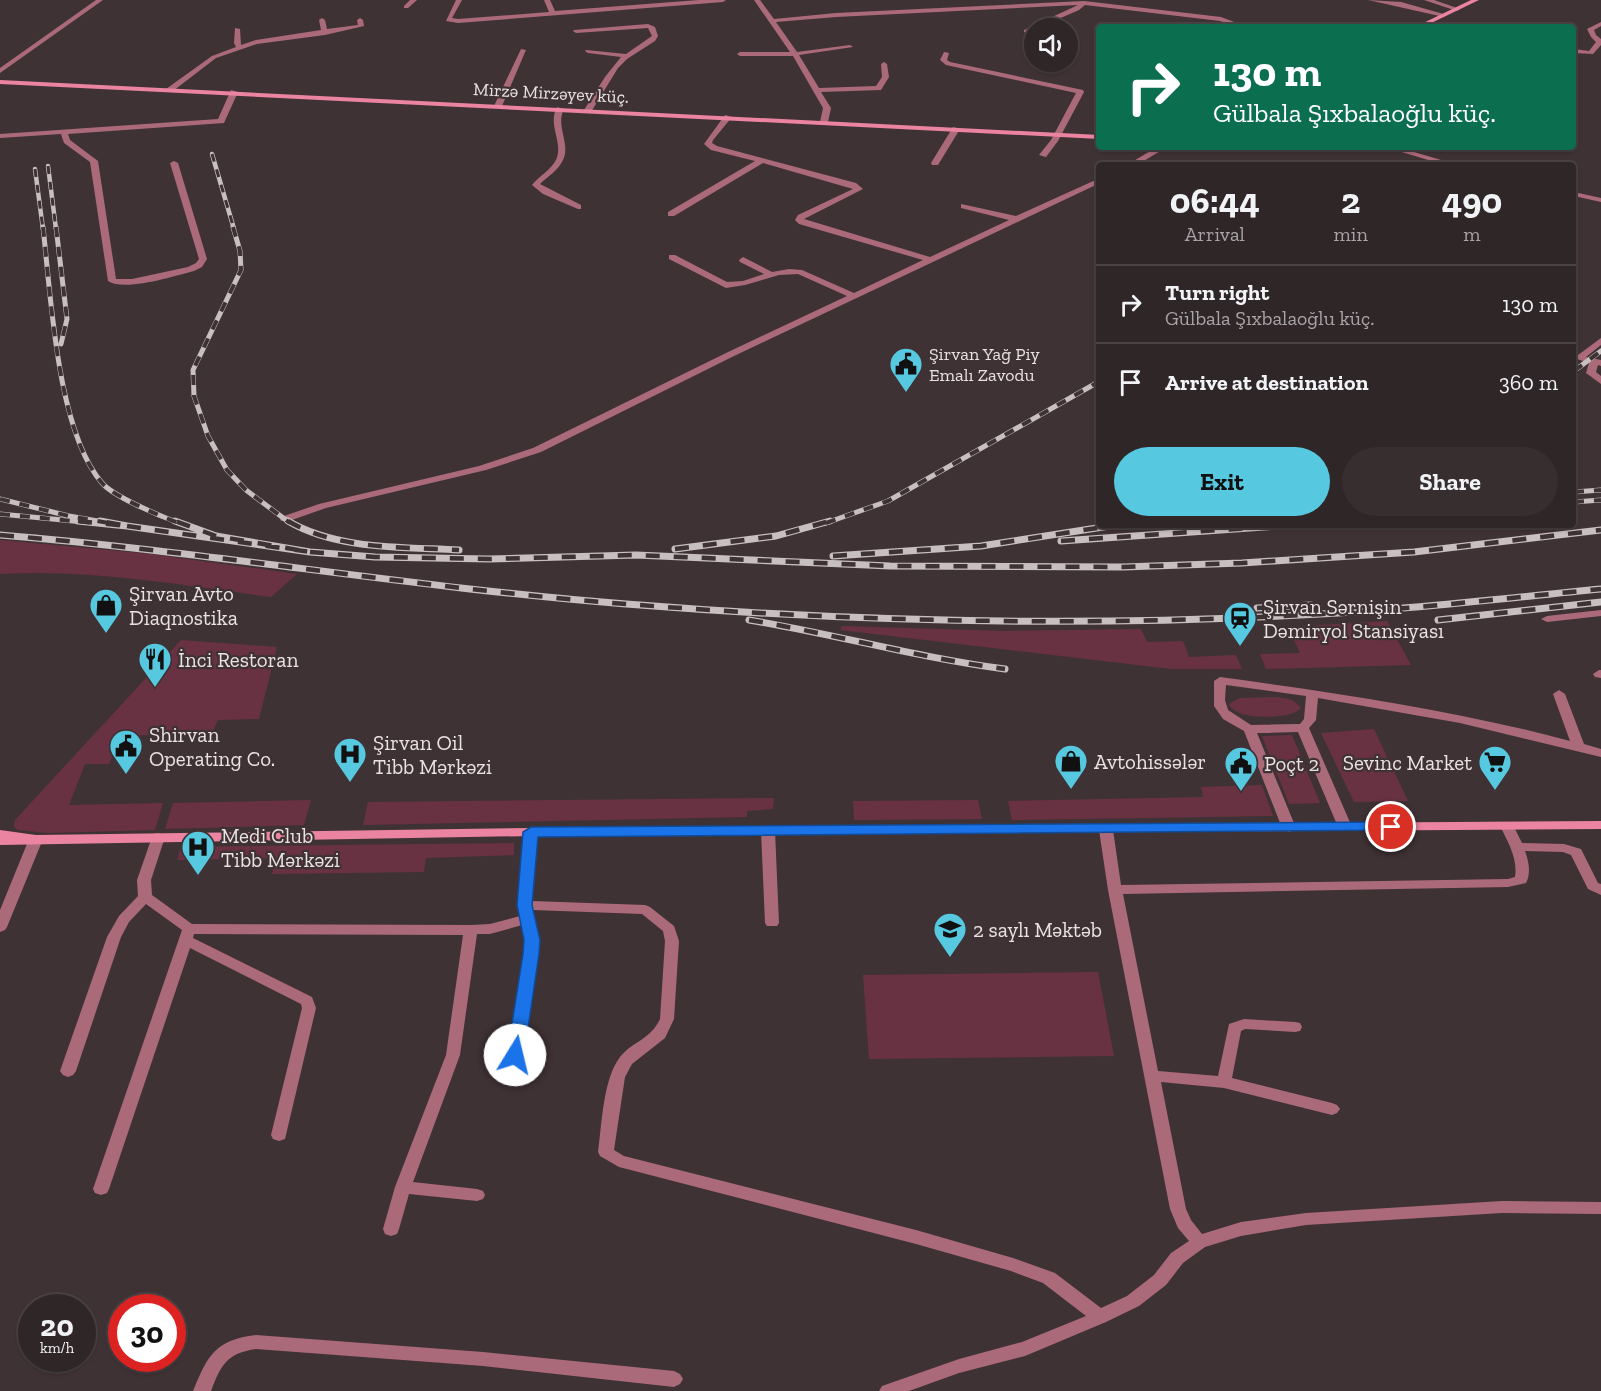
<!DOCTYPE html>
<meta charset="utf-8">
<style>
body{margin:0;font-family:"Zilla Slab",serif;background:#372e30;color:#f1f3f6;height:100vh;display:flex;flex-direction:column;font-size:22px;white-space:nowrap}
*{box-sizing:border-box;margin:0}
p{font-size:20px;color:#a7a5a8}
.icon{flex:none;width:33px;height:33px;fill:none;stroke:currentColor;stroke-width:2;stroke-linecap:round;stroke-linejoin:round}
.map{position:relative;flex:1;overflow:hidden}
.details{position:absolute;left:1096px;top:162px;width:480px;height:366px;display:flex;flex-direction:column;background:#2f2628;border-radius:6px;box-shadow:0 2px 4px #0004,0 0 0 2px #4a4345}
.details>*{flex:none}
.guide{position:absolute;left:1096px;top:24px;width:480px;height:126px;border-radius:6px;box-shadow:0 2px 4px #0004,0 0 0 2px #4a4345;background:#0b6e4f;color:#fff;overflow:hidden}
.tools{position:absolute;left:1024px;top:18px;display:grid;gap:12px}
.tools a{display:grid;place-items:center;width:54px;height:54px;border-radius:50%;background:#2f2628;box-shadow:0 2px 4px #0004,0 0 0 2px #4a4345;font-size:30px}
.speed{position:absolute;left:18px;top:1294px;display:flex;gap:12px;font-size:30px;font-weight:700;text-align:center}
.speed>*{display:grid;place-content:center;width:78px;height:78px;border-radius:50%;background:#2f2628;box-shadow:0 2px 4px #0004,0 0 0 2px #4a4345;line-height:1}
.speed small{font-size:15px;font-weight:400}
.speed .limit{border:9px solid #d22;background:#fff;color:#111}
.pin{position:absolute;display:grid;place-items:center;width:51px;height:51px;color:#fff;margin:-26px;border:3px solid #fff;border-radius:50%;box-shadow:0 2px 6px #0007}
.me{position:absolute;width:66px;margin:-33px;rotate:9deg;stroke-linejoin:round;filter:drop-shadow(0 0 4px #0008)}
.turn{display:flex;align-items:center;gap:21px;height:126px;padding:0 18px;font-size:27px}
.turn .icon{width:78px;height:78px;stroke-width:2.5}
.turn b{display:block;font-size:42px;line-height:51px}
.eta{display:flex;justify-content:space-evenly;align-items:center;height:102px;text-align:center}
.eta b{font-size:36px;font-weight:800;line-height:42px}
.cta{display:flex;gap:12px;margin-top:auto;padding:12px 18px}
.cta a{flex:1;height:69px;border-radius:36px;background:#56c9e1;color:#111;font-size:24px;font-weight:800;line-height:69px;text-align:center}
.cta a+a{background:#372e30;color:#f1f3f6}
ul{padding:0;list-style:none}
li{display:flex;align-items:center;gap:18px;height:78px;padding:0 18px;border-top:2px solid #4a4345}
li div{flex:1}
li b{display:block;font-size:22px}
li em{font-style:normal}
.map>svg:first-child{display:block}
.green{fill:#693242}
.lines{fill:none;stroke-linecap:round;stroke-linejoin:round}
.minor{fill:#ab6a7a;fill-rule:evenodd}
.secondary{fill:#eb84a0;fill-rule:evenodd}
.rail-far2-casing{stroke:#c8bfc1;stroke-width:4.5}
.rail-far1-casing{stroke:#c8bfc1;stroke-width:5}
.rail-casing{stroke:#c8bfc1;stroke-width:7}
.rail-far2{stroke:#3f3235;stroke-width:3;stroke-dasharray:8;stroke-linecap:butt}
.rail-far1{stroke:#3f3235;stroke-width:4;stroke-dasharray:10;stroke-linecap:butt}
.rail{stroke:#3f3235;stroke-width:4.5;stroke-dasharray:14;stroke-linecap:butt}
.route{fill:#1a73e8;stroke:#114b97;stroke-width:1.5}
.labels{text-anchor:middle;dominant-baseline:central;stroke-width:4.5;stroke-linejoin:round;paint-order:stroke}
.far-street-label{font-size:18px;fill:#eae1e3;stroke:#3f3235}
.far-poi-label{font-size:18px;fill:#eae1e3;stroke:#3f3235;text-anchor:start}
.poi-label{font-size:21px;fill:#eae1e3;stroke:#3f3235;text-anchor:start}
</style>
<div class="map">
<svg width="1601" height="1391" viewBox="0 0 1601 1391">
<rect width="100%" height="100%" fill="#3f3235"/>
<!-- green -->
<path class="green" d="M0 540 151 554 297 574 271 597C181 585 91 569 0 574Z
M1387 621 1411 665 1266 669 1260 654 1300 653 1288 627Z
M842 626 1004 631 1141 629 1147 642 1183 641 1189 657 1236 655 1242 669H1171L840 630Z
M181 640 277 647 259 719 218 720 212 733 120 736 109 764H85L69 805 163 803 155 830 47 833 18 830 14 827 15 820Z
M1276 697C1286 698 1295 699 1301 708 1292 720 1234 721 1229 704L1240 698Z
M1374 729 1408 801 1354 802 1321 733Z
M1292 735 1320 803 1289 804 1262 736Z
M1262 785 1273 816 1012 820 1008 801 1203 797 1201 787Z
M774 798 773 809 747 811V817L363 825 368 802Z
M311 800 304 825 165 829 173 803Z
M978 800 982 819 854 820 853 801Z
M514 843V855L426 858 424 872 272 874 275 858 177 860 181 847Z
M1098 972 1114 1056 869 1059 863 975Z"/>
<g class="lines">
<!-- minor -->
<path class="minor" d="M96 0H103L0 73V68Z
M410 0H417L408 8H404V6Z
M456 0H462L452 18 458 19 549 12 544 0H550L555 11 699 0H726L723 2 458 23 446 21Z
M754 0H760L774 19 836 13 1084 1 1221 17 1237 23 1234 27H1228L1230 24 1220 21 1085 5 1079 10 1026 33 1024 32V30L1078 5 836 17 776 22 797 52 850 45 853 47 799 55 819 88 876 86 882 77 881 64 884 62 887 64 889 77 881 90 821 92 831 108 828 122 824 124 820 122 823 108 793 56H740L737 54 740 52H790Z
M1368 0 1401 2 1447 15 1444 17Z
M1424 0H1434L1460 9 1457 11Z
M322 18 325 20 327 29 358 25 357 20 360 18 363 20 364 26 325 35 257 44 216 58 173 91 166 89 212 56 236 47 234 43 235 28 240 29 241 45 256 40 321 30 319 20Z
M1601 22V26L1594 30 1596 35 1601 39V45L1593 54 1574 53V49L1589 51 1596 42 1591 37 1587 29Z
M648 24 655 27 658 36 655 41 627 59 618 68 591 112H585L584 110 605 77 621 57 588 53 585 51 586 50 626 54 652 36 648 28 576 33 573 31 574 30Z
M521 49 526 50 502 106 495 108 494 106Z
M944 52 949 53 947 60 950 62 1083 90 1084 92 1058 141 1046 157 1039 155 1051 140 1076 93 946 65 940 60Z
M231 90 238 92 224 123 68 134 70 140 98 161 116 279H132L188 267 196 263 199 259 170 163 174 161 178 163 207 259 202 267 194 271C174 276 125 292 108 281L90 162 64 143 61 134 0 138V134L218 119Z
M557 107 564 109C555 126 571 143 563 160 558 171 548 176 540 184L581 205V209H578L543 194 532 185C539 176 551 170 556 160 564 142 547 125 557 107Z
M725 115 732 117 713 140 712 143 717 146 856 183 863 189 804 219 930 257 1009 220 961 208V204L1016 216 1100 178V183L732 357 541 452 486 470 326 508 289 521H281L280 519 281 517 319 504 479 466 533 448 726 353 847 296 798 274 779 275 745 285 726 288 669 259V255H675L727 282 743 281 764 274 740 262 739 260 743 257 772 272 789 269 802 270 854 293 923 260 799 224 795 220 798 215 853 189 763 163 674 216H668V212L755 161 711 150 704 144Z
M953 127 960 129 938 165H932L931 163Z
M1157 147H1167L1137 165H1127Z
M1385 147H1397L1458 165H1445Z
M1574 192 1601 198V202L1574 196Z
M1601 338V345L1586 357 1601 360V366L1598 365 1596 372 1601 376V384L1586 373 1589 363 1574 358Z
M1601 610V616L1547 622 1541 619 1547 616Z
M1599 670H1601V678L1595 677 1593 674Z
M1220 677C1337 693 1455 710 1570 741L1553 694 1559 690 1565 694 1584 744 1601 749V757L1460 723 1318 698 1316 720 1309 728 1352 827 1345 831 1338 827 1298 732 1257 733 1296 828 1289 832 1282 828 1244 731 1223 719 1214 706V681ZM1226 685 1306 696 1304 719 1300 724 1251 725 1228 710 1225 700Z
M1507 822 1512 823 1522 843 1564 844 1581 849 1598 883 1601 884V895L1588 889 1571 855 1563 852 1525 851C1529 862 1531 873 1526 883L1508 887 1123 894 1158 1071 1218 1076 1229 1024 1244 1019 1295 1022 1300 1023 1302 1027 1300 1031 1295 1032 1245 1029 1241 1031 1232 1078 1332 1103 1337 1105 1340 1109 1337 1113 1332 1115 1224 1088 1161 1082 1186 1209 1191 1220 1202 1234 1241 1222 1306 1213 1502 1201 1601 1202V1214L1502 1213 1306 1225 1241 1236 1205 1247 1183 1263 1166 1285 1139 1306 1106 1322 1025 1356 959 1373 909 1391H879L882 1386 959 1359 1022 1342 1086 1316 1043 1283 1011 1271 916 1244 619 1167 600 1156 598 1152C602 1124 603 1079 620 1057 633 1041 650 1040 660 1019L665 941 663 931 642 914 533 910 539 940 538 954 522 1055 520 1059 515 1060 510 1059 508 1055 524 954 525 940 522 925 490 934H477L460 1055 413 1182 477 1189 483 1191 485 1195 483 1199 477 1201 409 1194 399 1229 397 1234 391 1236 385 1234 383 1229 395 1187 446 1055 463 935 194 934 193 938 312 997 316 1008 285 1139 279 1141 273 1139 271 1135 302 1008 301 1004 190 948 109 1189 107 1193 101 1195 95 1193 93 1189 182 930 146 904 129 922 121 937 76 1071 73 1075 68 1077 63 1075 60 1071 107 937 119 916 138 896 137 880 153 834 158 833 165 837 151 880 152 895 192 924 471 925 490 924 520 916 518 905 524 832 531 828 538 832 532 901 645 905 650 907 674 926 679 941 674 1019 665 1038 632 1064 625 1077 614 1150 624 1156 916 1230 1013 1258 1055 1273 1101 1308 1127 1296 1154 1275 1171 1253 1189 1241 1178 1228 1170 1209 1108 890 1099 830 1101 827 1106 826 1113 830 1121 885 1508 879 1515 877C1518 859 1508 842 1500 826Z
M768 827 775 831 779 923 777 926H767L765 923 761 831Z
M36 835 43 839 7 927 5 930 0 932V910L29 839Z
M256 1335 483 1352 674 1371 680 1374 683 1379 680 1384 674 1387 483 1366 256 1349C227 1353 221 1365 211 1391H193C208 1355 215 1340 256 1335Z"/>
<!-- secondary -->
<path class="secondary" d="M1471 0H1479L1423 27H1415Z
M0 80 1100 135V139L0 84Z
M1601 821V829L531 836 0 845V830L36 835 531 828Z"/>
<defs>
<path id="rail-far2" d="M212 154 234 229
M48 166 56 229
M35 169 43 229"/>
<path id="rail-far1" d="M43 227C51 297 57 431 102 483 114 497 160 516 179 523
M56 227 67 319 61 344
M233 227 240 251 241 270 193 370 194 396 208 436 227 470 246 490 290 523
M1574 371 1601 351
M1574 492 1601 490
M0 499 69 516 109 523
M1574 502 1601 500
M0 514 94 523
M826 523 888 501 1100 381"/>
<path id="rail" d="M78 521 127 526 100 521
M288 521C337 550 404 547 459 550
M127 526 310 552 216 536 175 521
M0 535C209 552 417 588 626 604 856 622 1089 627 1320 614 1414 609 1507 598 1601 589
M1061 541 1292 525
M675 549 776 536 830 521
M310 552 375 557 489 559 636 555 890 566 1123 567 1242 563 1414 552 1601 530
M833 556 981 546 1116 525
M1257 608 1311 605
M749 620C835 634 919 658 1005 669
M1438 620 1601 602"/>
</defs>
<!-- rail-far2 casing -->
<use href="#rail-far2" class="rail-far2-casing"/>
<!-- rail-far1 casing -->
<use href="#rail-far1" class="rail-far1-casing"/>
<!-- rail casing -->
<use href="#rail" class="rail-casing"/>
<!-- rail-far2 -->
<use href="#rail-far2" class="rail-far2"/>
<!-- rail-far1 -->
<use href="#rail-far1" class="rail-far1"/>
<!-- rail -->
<use href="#rail" class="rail"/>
</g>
<!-- route -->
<path class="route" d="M1391 822 1397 823 1399 827 1397 830 538 837 532 905 540 940 539 954 524 1055 521 1059 515 1061 509 1059 507 1055 523 954 524 940 517 905 523 832 531 827Z"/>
<!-- icons -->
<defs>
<symbol id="civic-pin" viewBox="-11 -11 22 30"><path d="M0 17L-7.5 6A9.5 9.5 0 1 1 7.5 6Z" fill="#56c9e1" stroke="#3f3235"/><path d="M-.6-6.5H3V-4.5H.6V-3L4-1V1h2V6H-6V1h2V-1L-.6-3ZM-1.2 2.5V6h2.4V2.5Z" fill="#111"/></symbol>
<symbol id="shop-pin" viewBox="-11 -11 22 30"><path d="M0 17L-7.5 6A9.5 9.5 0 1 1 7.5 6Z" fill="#56c9e1" stroke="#3f3235"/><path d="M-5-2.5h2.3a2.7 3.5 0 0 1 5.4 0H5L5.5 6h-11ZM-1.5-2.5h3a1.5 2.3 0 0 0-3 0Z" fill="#111"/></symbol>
<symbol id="station-pin" viewBox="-11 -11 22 30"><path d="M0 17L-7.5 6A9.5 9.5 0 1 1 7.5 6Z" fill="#56c9e1" stroke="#3f3235"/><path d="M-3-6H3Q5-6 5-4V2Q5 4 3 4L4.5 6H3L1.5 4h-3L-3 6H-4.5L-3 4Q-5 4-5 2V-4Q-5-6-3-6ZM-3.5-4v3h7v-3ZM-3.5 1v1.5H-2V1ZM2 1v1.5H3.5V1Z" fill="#111"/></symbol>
<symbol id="restaurant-pin" viewBox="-11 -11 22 30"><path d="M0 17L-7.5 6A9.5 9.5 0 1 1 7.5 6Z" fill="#56c9e1" stroke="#3f3235"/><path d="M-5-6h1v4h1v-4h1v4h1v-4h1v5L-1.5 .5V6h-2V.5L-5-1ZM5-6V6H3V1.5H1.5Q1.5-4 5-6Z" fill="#111"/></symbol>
<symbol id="hospital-pin" viewBox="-11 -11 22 30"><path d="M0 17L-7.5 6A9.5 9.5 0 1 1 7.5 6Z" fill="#56c9e1" stroke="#3f3235"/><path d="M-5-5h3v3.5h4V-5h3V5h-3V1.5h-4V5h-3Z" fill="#111"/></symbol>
<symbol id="supermarket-pin" viewBox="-11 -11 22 30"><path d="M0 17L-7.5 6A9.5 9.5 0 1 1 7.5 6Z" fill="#56c9e1" stroke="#3f3235"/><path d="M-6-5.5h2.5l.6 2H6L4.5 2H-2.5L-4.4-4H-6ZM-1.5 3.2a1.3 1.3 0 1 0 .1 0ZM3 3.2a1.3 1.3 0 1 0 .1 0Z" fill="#111"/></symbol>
<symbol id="school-pin" viewBox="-11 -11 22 30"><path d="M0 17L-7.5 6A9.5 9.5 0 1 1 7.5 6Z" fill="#56c9e1" stroke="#3f3235"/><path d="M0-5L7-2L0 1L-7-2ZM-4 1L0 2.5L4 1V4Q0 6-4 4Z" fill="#111"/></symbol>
</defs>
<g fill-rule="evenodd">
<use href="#civic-pin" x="887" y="345" width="38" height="52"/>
<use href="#shop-pin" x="87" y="586" width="38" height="52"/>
<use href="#station-pin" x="1221" y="599" width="38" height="52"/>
<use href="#restaurant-pin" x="136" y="640" width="38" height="52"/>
<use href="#civic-pin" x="107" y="727" width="38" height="52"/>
<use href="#hospital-pin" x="331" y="735" width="38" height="52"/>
<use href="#shop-pin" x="1052" y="742" width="38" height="52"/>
<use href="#supermarket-pin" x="1476" y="743" width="38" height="52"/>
<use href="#civic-pin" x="1222" y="744" width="38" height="52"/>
<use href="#hospital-pin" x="179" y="828" width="38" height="52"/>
<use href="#school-pin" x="931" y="910" width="38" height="52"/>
</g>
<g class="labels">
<!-- far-street labels -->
<g class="far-street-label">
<text transform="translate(551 93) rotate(3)">Mirzə Mirzəyev küç.</text>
</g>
<!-- far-poi labels -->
<g class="far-poi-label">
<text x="929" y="354">Şirvan Yağ Piy<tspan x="929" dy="21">Emalı Zavodu</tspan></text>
</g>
<!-- poi labels -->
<g class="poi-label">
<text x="129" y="593">Şirvan Avto<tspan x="129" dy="24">Diaqnostika</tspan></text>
<text x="1263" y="606">Şirvan Sərnişin<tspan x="1263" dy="24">Dəmiryol Stansiyası</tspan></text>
<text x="178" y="659">İnci Restoran</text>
<text x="149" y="734">Shirvan<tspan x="149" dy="24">Operating Co.</tspan></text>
<text x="373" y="742">Şirvan Oil<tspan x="373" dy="24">Tibb Mərkəzi</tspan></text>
<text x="1094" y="761">Avtohissələr</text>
<text x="1472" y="762" text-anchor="end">Sevinc Market</text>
<text x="1264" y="763">Poçt 2</text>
<text x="221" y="835">Medi Club<tspan x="221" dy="24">Tibb Mərkəzi</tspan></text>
<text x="973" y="929">2 saylı Məktəb</text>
</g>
</g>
</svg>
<div class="tools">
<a><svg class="icon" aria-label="sound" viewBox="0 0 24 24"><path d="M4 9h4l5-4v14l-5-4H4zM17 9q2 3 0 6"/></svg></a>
</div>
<div class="speed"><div>20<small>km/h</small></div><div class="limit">30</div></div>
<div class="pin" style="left:1391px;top:827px;background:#d93025"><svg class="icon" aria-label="arrive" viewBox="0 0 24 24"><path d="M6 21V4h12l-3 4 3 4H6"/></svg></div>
<svg class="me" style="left:515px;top:1055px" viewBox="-20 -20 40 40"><circle r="19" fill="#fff"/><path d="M0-13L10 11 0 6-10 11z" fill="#1a73e8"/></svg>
<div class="guide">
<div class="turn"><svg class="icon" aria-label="right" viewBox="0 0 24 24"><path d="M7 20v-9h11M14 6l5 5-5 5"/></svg><div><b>130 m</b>Gülbala Şıxbalaoğlu küç.</div></div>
</div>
<section class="details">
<div class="eta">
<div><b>06:44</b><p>Arrival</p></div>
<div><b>2</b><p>min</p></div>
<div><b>490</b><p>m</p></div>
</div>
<ul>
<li><svg class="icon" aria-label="right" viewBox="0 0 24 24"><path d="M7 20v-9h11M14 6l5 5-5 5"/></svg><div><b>Turn right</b><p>Gülbala Şıxbalaoğlu küç.</p></div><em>130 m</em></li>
<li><svg class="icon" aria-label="arrive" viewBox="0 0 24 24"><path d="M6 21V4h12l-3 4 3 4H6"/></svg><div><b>Arrive at destination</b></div><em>360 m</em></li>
</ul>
<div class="cta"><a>Exit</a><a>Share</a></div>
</section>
</div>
